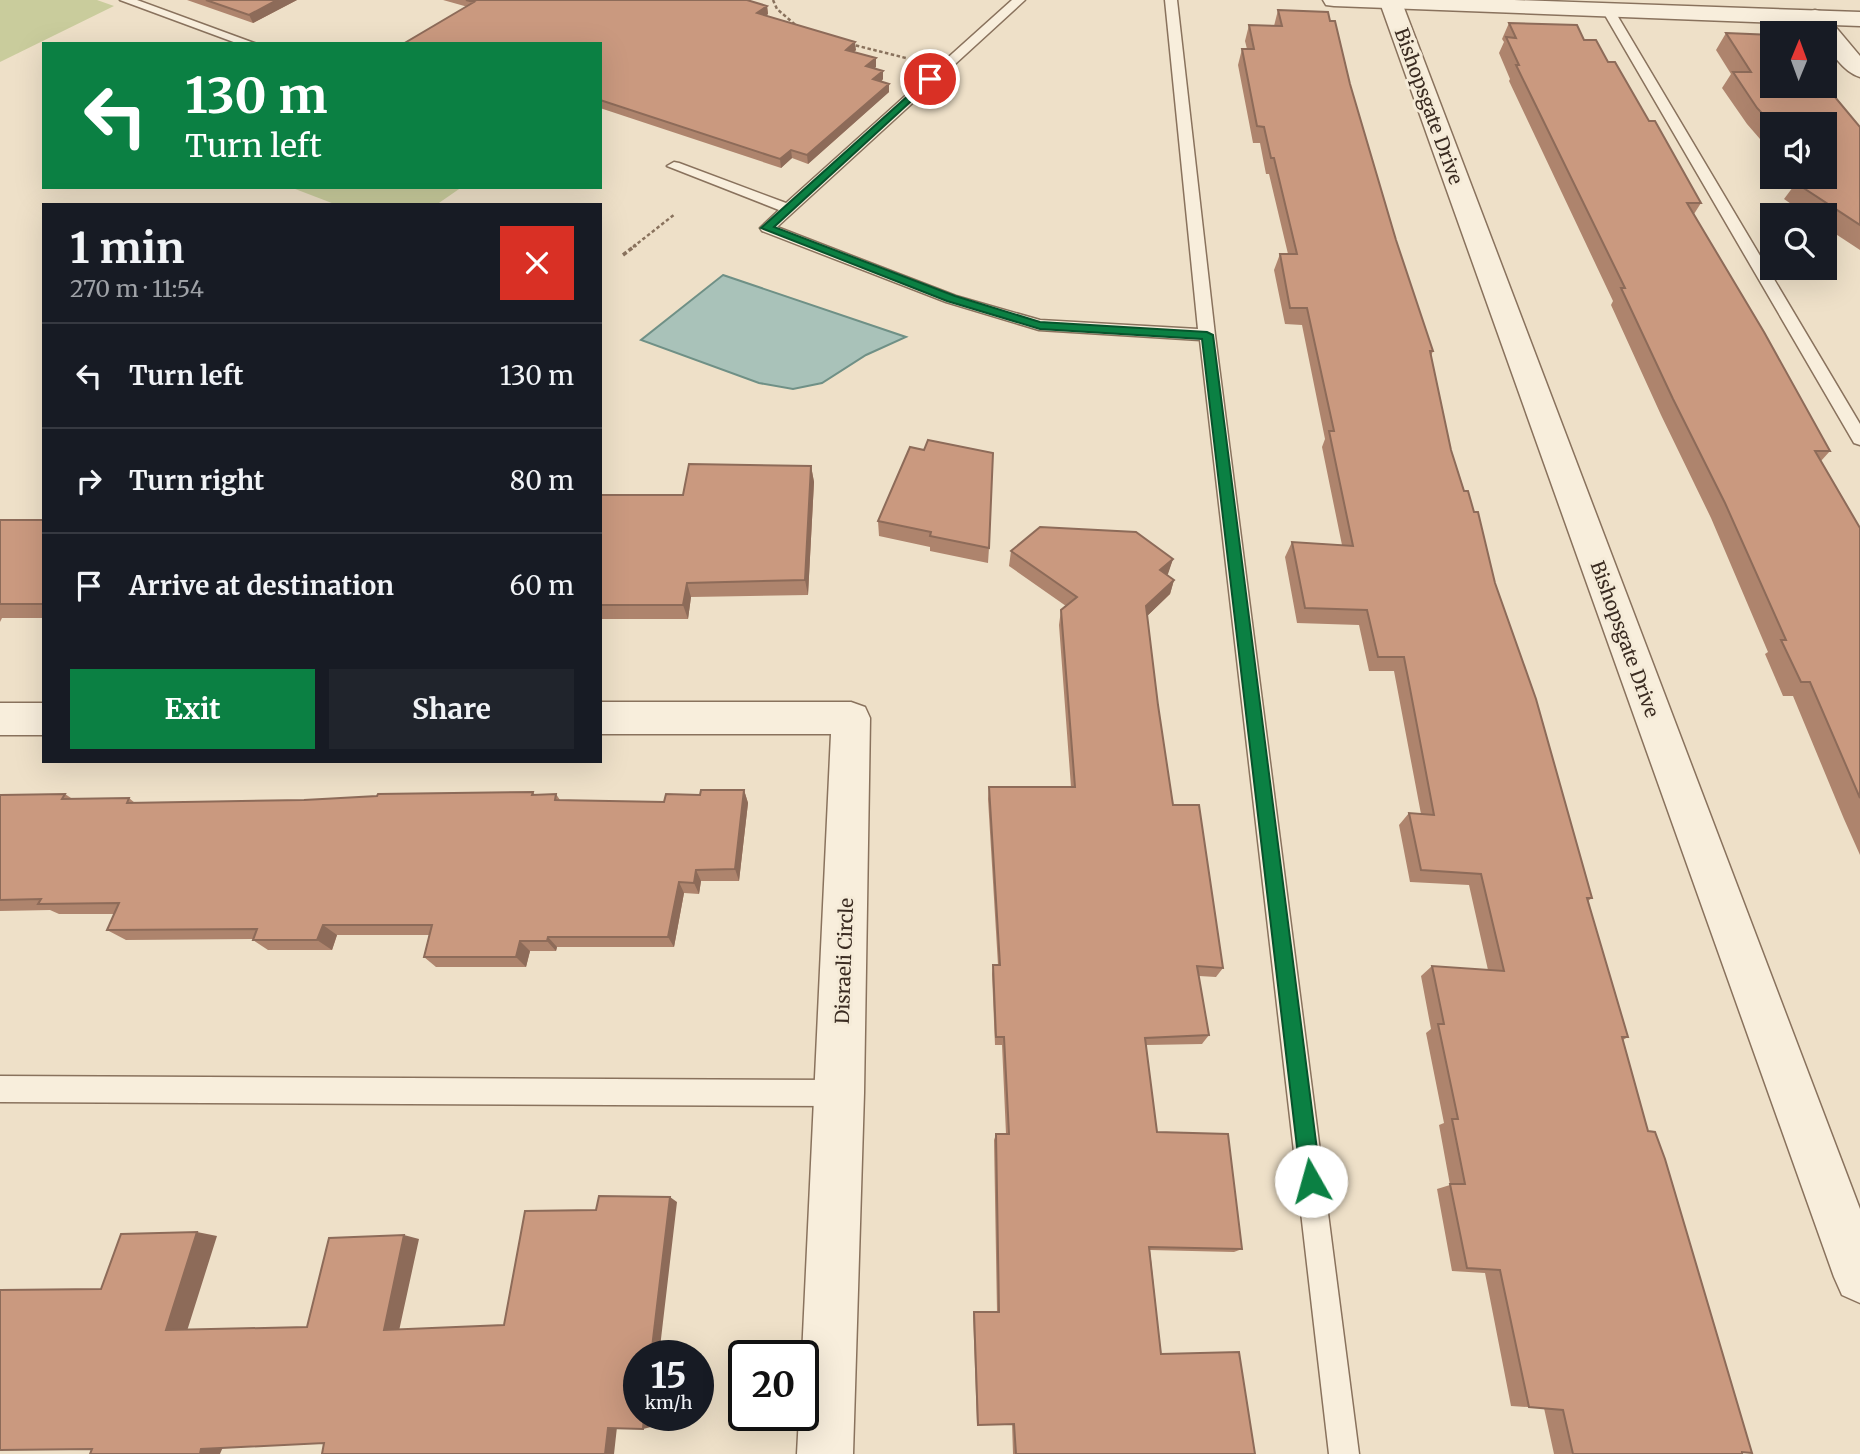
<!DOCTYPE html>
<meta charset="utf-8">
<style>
body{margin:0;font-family:Merriweather,serif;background:#20242c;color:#f1f3f6;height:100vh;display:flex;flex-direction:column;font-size:26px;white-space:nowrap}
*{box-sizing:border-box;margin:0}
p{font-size:23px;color:#9ea1a6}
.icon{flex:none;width:38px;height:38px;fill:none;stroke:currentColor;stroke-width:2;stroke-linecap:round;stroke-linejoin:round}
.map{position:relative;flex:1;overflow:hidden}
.panel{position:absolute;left:42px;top:203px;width:560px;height:560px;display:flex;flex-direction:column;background:#171b24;border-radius:0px;box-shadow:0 7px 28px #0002}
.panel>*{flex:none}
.hud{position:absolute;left:42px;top:42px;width:560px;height:147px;border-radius:0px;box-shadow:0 7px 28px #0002;background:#0b8043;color:#fff;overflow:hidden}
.needle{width:46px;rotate:1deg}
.fabs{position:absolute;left:1760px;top:21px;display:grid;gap:14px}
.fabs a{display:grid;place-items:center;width:77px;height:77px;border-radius:0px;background:#171b24;box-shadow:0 7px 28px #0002;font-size:35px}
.speed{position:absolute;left:623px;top:1340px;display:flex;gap:14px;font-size:35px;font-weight:700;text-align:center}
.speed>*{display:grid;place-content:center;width:91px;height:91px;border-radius:50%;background:#171b24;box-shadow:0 7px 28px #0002;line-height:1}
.speed small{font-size:18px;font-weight:400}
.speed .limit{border:4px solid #111;border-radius:10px;background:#fff;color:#111}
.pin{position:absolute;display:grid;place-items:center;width:60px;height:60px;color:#fff;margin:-30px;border:4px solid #fff;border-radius:50%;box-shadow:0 2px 7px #0007}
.me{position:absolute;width:77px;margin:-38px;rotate:353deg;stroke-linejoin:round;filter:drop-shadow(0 0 5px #0008)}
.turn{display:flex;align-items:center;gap:24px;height:147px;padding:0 28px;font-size:32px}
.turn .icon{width:91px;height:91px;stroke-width:2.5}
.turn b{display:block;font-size:49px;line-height:60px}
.round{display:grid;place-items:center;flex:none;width:74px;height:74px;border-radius:0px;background:#20242c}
.headline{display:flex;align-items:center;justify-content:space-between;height:119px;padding:0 28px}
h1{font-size:42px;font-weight:700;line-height:52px}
.action{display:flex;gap:14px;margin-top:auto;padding:14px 28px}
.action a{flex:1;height:80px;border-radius:0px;background:#0b8043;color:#fff;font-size:28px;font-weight:700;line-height:80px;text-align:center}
.action a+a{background:#20242c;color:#f1f3f6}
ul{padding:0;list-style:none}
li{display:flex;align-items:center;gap:21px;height:105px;padding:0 28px;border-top:2px solid #363941}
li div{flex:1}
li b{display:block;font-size:26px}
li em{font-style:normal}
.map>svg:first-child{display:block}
.green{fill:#c9cc9c}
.water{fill:#a9c2b9;stroke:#6f9086;stroke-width:2}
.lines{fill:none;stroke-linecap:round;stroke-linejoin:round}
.service-casing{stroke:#89725d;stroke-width:3}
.minor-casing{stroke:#89725d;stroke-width:3}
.tertiary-casing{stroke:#89725d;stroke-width:3}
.path-far1{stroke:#89725d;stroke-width:2.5;stroke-dasharray:3.5 2.5;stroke-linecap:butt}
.path{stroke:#89725d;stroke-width:3.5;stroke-dasharray:4.5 2.5;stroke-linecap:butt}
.service{fill:#f8eedc;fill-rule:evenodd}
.minor{fill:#f8eedc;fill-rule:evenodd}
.tertiary{fill:#f8eedc;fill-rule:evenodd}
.wall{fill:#ae846d}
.shaded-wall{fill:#8d6b59}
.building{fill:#ca997f;stroke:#8d6b59;stroke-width:2}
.route{fill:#0b8043;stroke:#07532c;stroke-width:2}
.labels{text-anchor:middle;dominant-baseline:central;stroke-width:6;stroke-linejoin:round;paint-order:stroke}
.street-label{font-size:19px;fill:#3a2b21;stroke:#f5ebd8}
</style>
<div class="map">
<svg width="1860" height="1454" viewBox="0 0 1860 1454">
<rect width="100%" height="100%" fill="#eee0c8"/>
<!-- green -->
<path class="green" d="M0 0H97L114 6 0 62Z
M290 187H462L436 205H337Z"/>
<!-- water -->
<path class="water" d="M723 275 906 337 866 355 822 383 793 389 759 383 641 340Z"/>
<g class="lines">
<defs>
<path id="service" d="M120 0H137L257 44H239Z
M1012 0H1025L777 227 956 296 1040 320 1198 329 1165 0H1177L1215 335 1359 1454H1329L1200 340 1039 330 946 302 762 231 760 228 779 210 667 166 674 162 679 163 786 203Z
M1608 6 1614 10 1860 424V445L1854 443 1602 10Z
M0 1076 840 1080 849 1084 853 1093 849 1102 840 1106 0 1102Z"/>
<path id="minor" d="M1379 0H1401L1860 1209V1303L1842 1295 1834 1277Z
M1815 10 1823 12 1860 56V77C1845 73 1825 49 1825 33H1817L1804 17 1807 12Z
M600 702H851L865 707 870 718 864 1093 853 1454H797L799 1416H803L802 1356 831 734H600Z
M0 703H44V735H0Z"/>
<path id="tertiary" d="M1323 0H1514L1860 12V26L1334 6 1326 5Z"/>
</defs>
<!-- service casing -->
<use href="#service" class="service-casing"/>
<!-- minor casing -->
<use href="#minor" class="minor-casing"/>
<!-- tertiary casing -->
<use href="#tertiary" class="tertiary-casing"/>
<!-- path-far1 -->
<path class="path-far1" d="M773 0 777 9 798 27
M850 44 906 58
M633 247 675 214"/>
<!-- path -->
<path class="path" d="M623 255 636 245"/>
<!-- service -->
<use href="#service" class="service"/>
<!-- minor -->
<use href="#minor" class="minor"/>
<!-- tertiary -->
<use href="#tertiary" class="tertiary"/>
</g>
<!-- wall -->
<path class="wall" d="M187 0H297L253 23Z
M443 0H747L767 6 768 14 766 16 856 50 854 52 876 58V67L874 68 883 79 881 82 889 92 808 164 792 158 781 168 600 108V44Z
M1278 10 1350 84 1396 240 1433 351 1431 356 1451 450 1495 583 1592 898 1588 901 1628 1037 1623 1040 1648 1131 1742 1454H1554L1544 1408 1511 1406 1485 1273 1452 1271 1437 1189 1450 1185 1439 1125 1444 1123 1426 1033 1431 1029 1421 976 1432 966 1488 970 1469 885 1410 882 1399 825 1409 813 1421 814 1394 671H1369L1359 625 1297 623 1285 557 1292 542 1342 545 1322 447 1325 439 1302 325 1285 324 1274 270 1280 254H1288L1269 174H1266L1260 143H1253L1238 65 1242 49H1247L1245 41 1249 25 1274 26Z
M1509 23 1584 40 1608 62 1649 121 1701 203 1694 214 1830 451 1821 461 1860 528V855L1844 819 1793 696H1783L1765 654 1768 652 1711 518 1661 415 1611 305 1613 301 1509 81 1510 79 1499 53 1504 42 1502 39Z
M1726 33 1853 120 1860 127V250L1825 227V215H1807L1784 199 1796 183H1797L1792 177H1825L1773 124V154L1747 124 1722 88 1731 74 1716 50Z
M910 447 989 548 988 563 930 551V547L879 536 878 521Z
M811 466 814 482 808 595 691 597 688 619H601L600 617V495H683Z
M0 520H44V618H2L0 622Z
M1011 551 1173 559 1167 575 1174 580 1170 594 1147 616 1158 705 1173 805 1223 968 1216 977 1199 976 1209 1035 1202 1044 1146 1045 1157 1132 1242 1249 1234 1252 1150 1250 1161 1354 1255 1454H1013L1012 1424 978 1425 977 1424 973 1314 974 1312H997L994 1140 996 1134H1006L1002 1045H995L992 974 993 965H998L988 799 989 787H1071L1059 625 1061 610 1066 606 1009 566Z
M744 790 748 803 739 881H701L699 894 684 893 674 947H557L556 951H530L526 967H436L424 957 429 935H337L332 950H268L253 940V939L126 940 107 930 114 914H59L50 910 0 911V795L65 794 71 798H129L135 803 304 800 533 792 535 795 556 794 560 800 664 802 700 795Z"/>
<!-- shaded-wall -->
<path class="shaded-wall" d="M277 0H297L253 23 249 15Z
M767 6 768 14 758 21 757 13Z
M855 42 856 50 847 58 846 50Z
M876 58V67L867 74 866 66Z
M883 71V79L874 88 873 79Z
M889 84V92L808 164 807 155Z
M791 150 792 158 781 168 780 159Z
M811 466 814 482 808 595 805 580Z
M1173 559 1168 574 1156 585 1160 570Z
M1174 580 1170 594 1142 621 1146 606Z
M687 583 691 597 688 619 683 605Z
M744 790 748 803 739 881 735 869Z
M696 870 701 881 699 894 694 883Z
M679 882 684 893 674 947 668 937Z
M323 925 337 935 332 950 317 940Z
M548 937 557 947 556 951 547 941Z
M520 941 530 951 526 967 516 957Z
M670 1197 677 1202 659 1356H651Z
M197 1232 217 1236 187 1331 166 1330Z
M404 1235 419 1239 399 1331 384 1330Z
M644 1416H652L651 1427 643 1429Z
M617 1427 614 1454H605L608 1428Z
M223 1447 220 1454H200L201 1449Z"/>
<!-- building -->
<path class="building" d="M206 0H277L249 15Z
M466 0H747L767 6 757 13 855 42 846 50 876 58 866 66 883 71 873 79 889 84 807 155 791 150 780 159 600 100V44H403L474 2Z
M1278 10 1328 12 1330 21H1335L1350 84 1396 240 1433 351H1430L1451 450 1464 491H1468L1474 512H1478L1495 583 1536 699 1592 898H1587L1628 1037H1622L1648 1131 1655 1132 1665 1159 1752 1453 1742 1452V1454H1573L1563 1410 1529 1407 1500 1270 1467 1268 1450 1184H1465L1452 1119H1458L1438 1024H1444L1432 966 1504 971 1481 874 1421 870 1409 813 1434 815 1404 657H1378L1367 610 1305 608 1292 542 1353 546 1329 431H1334L1307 308H1290L1280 254H1297L1274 158H1271L1264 127 1257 126 1242 49H1254L1249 25 1282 26Z
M1509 23 1577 25 1584 40H1596L1608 62H1615L1649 121H1655L1701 203H1687L1764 332 1830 451H1815L1860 528V798L1810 682H1801L1781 640H1786L1725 503 1673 399 1621 288H1625L1516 65H1519L1506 37 1516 38Z
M1726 33 1773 35V86H1825V85L1860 127V225L1796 183 1822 181 1819 177H1825V124L1773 125 1757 108 1733 72H1751Z
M928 440 993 453 989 548 930 536 931 532 878 521 910 447 924 450Z
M689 464 811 466 805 580 687 583 683 605H600V495H683Z
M0 520H44V604H0Z
M1040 527 1136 532 1173 559 1160 570 1174 580 1146 606 1158 705 1173 805H1199L1223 968 1197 966 1209 1035 1145 1038 1157 1132 1228 1134 1242 1249 1149 1247 1161 1354 1239 1352 1255 1454H1016L1014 1424 978 1425 974 1312H999L996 1134H1009L1004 1037H996L993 965H1000L989 787H1075L1061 610 1077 597 1011 551Z
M701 790H744L735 869 696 870 694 883 679 882 668 937H548L547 941H520L516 957H424L432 925H323L317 940H253L257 929 107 930 119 903 38 904 41 899 0 900V795L65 794 62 799 129 798 127 803 304 800 377 796 378 794 533 792 532 795 556 794 555 800 664 802 666 794 700 795Z
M599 1196 670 1197 651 1356H639V1416H644L643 1429 608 1428 605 1454H322L324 1443 201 1449 200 1454H90L92 1449 0 1450V1290L101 1289 121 1234 197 1232 166 1330 307 1327 329 1238 404 1235 384 1330 504 1325 525 1211 596 1210Z"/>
<!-- route -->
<path class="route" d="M930 76 933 77V81L774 227 955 296 1040 322 1207 332 1213 335 1321 1181 1318 1188 1311 1191 1304 1188 1301 1181 1202 339 1040 329 947 301 761 228Z"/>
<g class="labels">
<!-- street labels -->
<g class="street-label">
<text transform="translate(1429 106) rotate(70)">Bishopsgate Drive</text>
<text transform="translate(1625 639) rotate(70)">Bishopsgate Drive</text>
<text transform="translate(844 961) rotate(-88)">Disraeli Circle</text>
</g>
</g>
</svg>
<div class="fabs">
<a><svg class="needle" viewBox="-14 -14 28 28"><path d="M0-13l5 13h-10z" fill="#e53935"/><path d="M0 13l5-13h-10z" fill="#9ea1a6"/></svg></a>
<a><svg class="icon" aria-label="sound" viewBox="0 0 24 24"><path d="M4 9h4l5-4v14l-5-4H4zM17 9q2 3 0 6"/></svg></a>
<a><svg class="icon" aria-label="search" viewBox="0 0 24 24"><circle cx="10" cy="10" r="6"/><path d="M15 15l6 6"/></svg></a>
</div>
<div class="speed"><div>15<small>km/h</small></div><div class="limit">20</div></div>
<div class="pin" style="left:930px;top:79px;background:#d93025"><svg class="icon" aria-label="arrive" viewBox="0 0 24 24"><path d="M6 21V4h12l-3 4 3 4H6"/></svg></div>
<svg class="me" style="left:1311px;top:1181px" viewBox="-20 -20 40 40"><circle r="19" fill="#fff"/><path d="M0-13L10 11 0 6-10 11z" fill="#0b8043"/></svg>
<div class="hud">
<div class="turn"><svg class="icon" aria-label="left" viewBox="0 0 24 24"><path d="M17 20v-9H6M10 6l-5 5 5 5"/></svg><div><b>130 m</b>Turn left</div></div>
</div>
<section class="panel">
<div class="headline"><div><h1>1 min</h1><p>270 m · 11:54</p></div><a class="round" style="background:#d93025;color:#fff"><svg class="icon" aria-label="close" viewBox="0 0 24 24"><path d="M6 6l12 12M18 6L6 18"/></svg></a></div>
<ul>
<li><svg class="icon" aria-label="left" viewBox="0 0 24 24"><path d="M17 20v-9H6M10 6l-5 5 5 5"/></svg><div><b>Turn left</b></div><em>130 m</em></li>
<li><svg class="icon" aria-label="right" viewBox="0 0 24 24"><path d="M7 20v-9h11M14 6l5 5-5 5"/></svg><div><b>Turn right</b></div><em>80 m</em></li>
<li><svg class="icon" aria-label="arrive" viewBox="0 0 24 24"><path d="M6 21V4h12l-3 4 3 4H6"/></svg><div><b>Arrive at destination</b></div><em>60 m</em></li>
</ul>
<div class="action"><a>Exit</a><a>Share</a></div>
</section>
</div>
